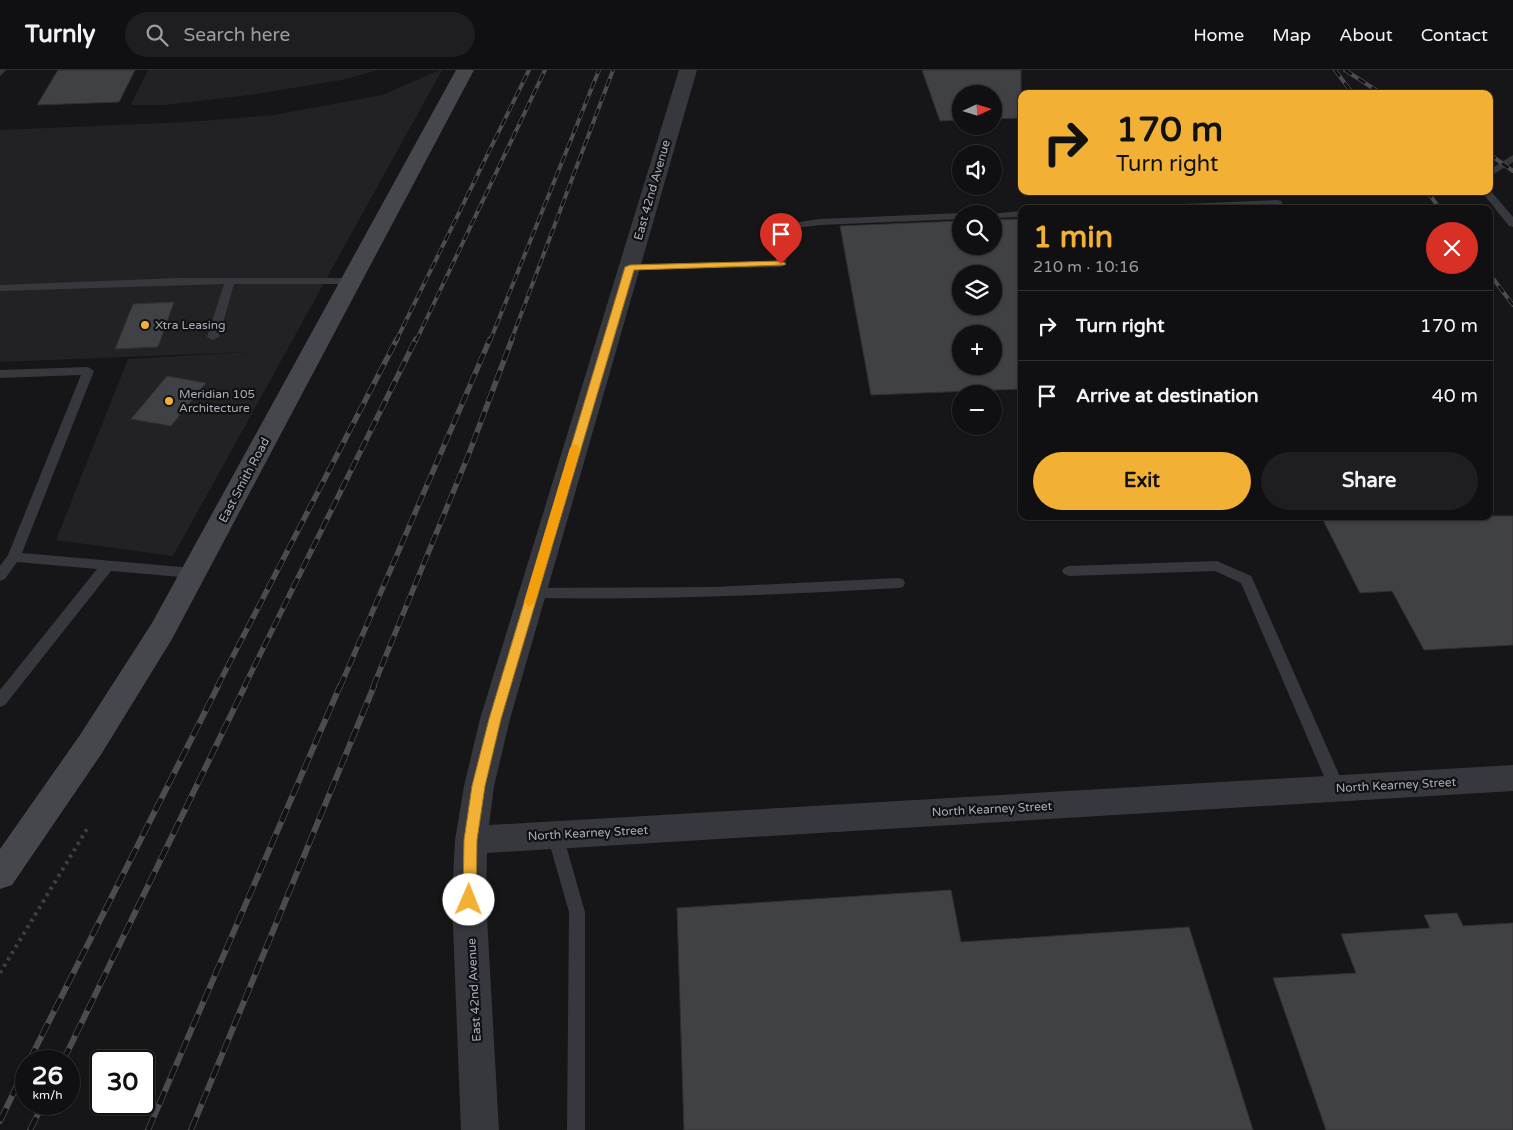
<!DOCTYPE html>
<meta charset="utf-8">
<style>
body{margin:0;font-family:"Varela Round",sans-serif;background:#1e1e20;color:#f1f3f6;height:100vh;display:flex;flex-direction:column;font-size:19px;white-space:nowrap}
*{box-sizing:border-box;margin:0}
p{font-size:16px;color:#9c9d9f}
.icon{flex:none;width:28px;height:28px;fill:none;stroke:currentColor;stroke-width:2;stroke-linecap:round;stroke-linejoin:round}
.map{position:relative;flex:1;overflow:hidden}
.drawer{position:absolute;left:1018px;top:135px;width:475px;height:315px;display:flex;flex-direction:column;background:#101012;border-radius:10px;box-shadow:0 1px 4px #0004,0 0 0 1px #303032}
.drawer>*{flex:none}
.top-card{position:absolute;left:1018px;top:20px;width:475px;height:105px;border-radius:10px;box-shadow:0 1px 4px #0004,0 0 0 1px #303032;background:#f2b134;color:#111;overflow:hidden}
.needle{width:32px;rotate:86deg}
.fabs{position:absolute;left:952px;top:15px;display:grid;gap:10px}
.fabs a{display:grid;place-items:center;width:50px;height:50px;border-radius:50%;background:#101012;box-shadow:0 1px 4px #0004,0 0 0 1px #303032;font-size:25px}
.speed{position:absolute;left:15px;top:980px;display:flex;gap:10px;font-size:25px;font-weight:700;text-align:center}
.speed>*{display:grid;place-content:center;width:65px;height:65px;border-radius:50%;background:#101012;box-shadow:0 1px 4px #0004,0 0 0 1px #303032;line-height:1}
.speed small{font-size:12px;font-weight:400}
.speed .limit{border:2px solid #111;border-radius:8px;background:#fff;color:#111}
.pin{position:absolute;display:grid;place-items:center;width:42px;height:42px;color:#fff;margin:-51px -21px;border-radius:50% 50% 50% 0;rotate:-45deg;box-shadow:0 0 5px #0007}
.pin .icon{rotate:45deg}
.me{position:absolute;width:55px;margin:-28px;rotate:1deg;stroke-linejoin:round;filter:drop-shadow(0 0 4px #0008)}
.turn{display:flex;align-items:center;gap:18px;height:105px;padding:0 15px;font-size:22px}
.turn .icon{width:65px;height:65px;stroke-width:2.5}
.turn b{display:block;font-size:35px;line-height:42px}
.round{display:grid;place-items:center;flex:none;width:52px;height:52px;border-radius:26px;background:#1e1e20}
.summary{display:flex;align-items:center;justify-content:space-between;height:85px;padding:0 15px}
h1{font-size:30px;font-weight:800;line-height:38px;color:#f2b134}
.cta{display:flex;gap:10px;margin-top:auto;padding:10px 15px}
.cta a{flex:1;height:58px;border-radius:30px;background:#f2b134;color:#111;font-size:20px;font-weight:800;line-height:58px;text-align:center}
.cta a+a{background:#1e1e20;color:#f1f3f6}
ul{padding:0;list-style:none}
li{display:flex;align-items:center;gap:15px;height:70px;padding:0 15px;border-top:1px solid #303032}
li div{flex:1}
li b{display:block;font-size:19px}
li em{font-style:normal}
header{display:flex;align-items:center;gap:30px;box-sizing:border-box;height:70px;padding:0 25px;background:#101012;border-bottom:1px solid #303032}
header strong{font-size:24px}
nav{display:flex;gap:28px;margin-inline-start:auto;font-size:18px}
.search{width:350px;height:45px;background:#1e1e20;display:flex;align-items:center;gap:12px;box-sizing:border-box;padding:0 18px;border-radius:28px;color:#9c9d9f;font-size:19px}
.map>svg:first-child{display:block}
.built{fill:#222225}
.building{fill:#404145;stroke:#303034;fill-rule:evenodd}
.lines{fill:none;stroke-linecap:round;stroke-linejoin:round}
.path{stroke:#3d3f44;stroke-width:4;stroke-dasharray:3 4.5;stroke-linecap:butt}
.lane{fill:#37383d;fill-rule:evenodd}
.street{fill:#37383d;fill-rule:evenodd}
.secondary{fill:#45474d;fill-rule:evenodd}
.rail-far2-casing{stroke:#4a4c52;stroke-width:4}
.rail-far1-casing{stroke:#4a4c52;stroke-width:5.5}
.rail-casing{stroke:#4a4c52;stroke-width:6}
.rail-far2{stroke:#111113;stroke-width:2.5;stroke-dasharray:8;stroke-linecap:butt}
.rail-far1{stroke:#111113;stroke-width:4;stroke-dasharray:11;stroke-linecap:butt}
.rail{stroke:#111113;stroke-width:4.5;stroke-dasharray:14;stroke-linecap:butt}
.route{fill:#f2b134;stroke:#9d7322}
.slow{fill:#f59e0b}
.poi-dot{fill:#f2b134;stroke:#111113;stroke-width:2}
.labels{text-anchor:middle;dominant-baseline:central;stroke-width:4.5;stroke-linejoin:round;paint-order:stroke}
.street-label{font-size:12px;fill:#a8adb8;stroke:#111113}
.poi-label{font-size:12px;fill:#a8adb8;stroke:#111113;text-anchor:start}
</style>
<header>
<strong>Turnly</strong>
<div class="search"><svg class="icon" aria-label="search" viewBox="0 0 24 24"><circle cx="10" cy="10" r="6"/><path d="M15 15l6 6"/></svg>Search here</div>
<nav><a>Home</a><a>Map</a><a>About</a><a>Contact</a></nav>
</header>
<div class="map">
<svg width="1513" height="1060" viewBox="0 0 1513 1060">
<rect width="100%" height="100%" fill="#161618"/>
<!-- built -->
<path class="built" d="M148 0H378L342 10 250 25 164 35H131Z
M440 0H442L173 486 56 470 128 289 248 282 0 292V60L189 52 274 45 382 25Z"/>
<!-- building -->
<path class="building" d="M58 0H135L119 32 37 35Z
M922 0H1021V48L994 49V24H961V50L940 51Z
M1021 149V319L871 325 840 156 961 151V176H994V150ZM961 204H994V236H961ZM961 264H994V296H961Z
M174 232 158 277 115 279 133 234Z
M167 306 206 313 171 356 131 349Z
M1321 446H1513V575L1424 580 1392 521 1360 523Z
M951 820 961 872 1189 857 1253 1060H684L677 838Z
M1457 843 1463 856 1513 853V1060H1326L1273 908 1356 903 1341 864 1430 858 1424 845Z"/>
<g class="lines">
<!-- path -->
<path class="path" d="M0 903 87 759"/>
<!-- lane -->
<path class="lane" d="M0 0H6L0 6Z
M1513 85V92L1489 107V100Z
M1489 119 1513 147V157L1509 156 1481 121H1489Z
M1277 130 1281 131 1285 139H1275L1274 136 1131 139 1136 136Z
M1021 141V147L994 148V144H990Z
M961 143 964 144H961V149L820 155 787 159 786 194 781 197 630 200 625 197 630 194 776 191 778 155 820 149Z
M178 208H352L357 211 352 214H234L219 267 213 270 207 267 224 214 0 221V215Z
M88 297 94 301 22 483 193 498 198 500 200 503 198 506 193 508 111 501 5 635 0 637V620L97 499 17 492 5 509 0 511V496L8 485 81 305 0 308V300Z
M1217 491 1251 506 1253 510 1345 718 1342 723 1337 724 1332 723 1329 718 1241 513 1215 501 1069 506 1064 504 1062 501 1064 498 1069 496Z
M898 508 903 509 905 513 903 517 898 518C776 525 654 530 532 528L527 527 525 523 527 519 532 518 715 517Z
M555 758 561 760 563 765 585 842V1060H567L569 842 547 765 549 760Z"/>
<!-- street -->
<path class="street" d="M679 0H697L510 649 494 716 489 755 1513 695V721L487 783 486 830 499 1060H461L452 830 455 770 464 716 480 649Z"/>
<!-- secondary -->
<path class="secondary" d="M456 0H474L172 569 102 683 12 815 0 819V779L80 665 152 553Z"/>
<defs>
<path id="rail-far2" d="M1335 0 1353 24
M1345 0 1382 24
M1489 84 1513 101
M1427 121 1440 139
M1489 203 1513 235
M396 271 529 0
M416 271 545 0
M490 271 599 0
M511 271 613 0"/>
<path id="rail-far1" d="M217 617 397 269
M244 617 416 269
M340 617 490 269
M373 617 468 386 512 269"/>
<path id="rail" d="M29 991 218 616
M63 991 245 616
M0 1051 26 997
M30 1060 43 1034
M148 1060 340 616
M191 1060 374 616"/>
</defs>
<!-- rail-far2 casing -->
<use href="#rail-far2" class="rail-far2-casing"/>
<!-- rail-far1 casing -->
<use href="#rail-far1" class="rail-far1-casing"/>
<!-- rail casing -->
<use href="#rail" class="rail-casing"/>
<!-- rail-far2 -->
<use href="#rail-far2" class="rail-far2"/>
<!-- rail-far1 -->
<use href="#rail-far1" class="rail-far1"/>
<!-- rail -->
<use href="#rail" class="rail"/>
</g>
<!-- route -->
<path class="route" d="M781 191 786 194 784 195 634 200 501 649 485 716 477 770 476 830 474 834 469 836 465 834 463 830 464 770 472 716 489 649 625 197 630 195Z"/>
<!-- slow -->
<path class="slow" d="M575 374 580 378 535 532 529 537 524 532 570 378Z"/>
<!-- markers -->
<g class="poi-dot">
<circle cx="145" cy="255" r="5"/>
<circle cx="169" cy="331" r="5"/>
</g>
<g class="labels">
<!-- street labels -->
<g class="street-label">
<text transform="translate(652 120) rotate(-74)">East 42nd Avenue</text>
<text transform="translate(244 410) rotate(-62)">East Smith Road</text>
<text transform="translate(1396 715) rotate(-3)">North Kearney Street</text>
<text transform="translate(992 739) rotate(-3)">North Kearney Street</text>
<text transform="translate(588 763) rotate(-3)">North Kearney Street</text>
<text transform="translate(474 920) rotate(-93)">East 42nd Avenue</text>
</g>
<!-- poi labels -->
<g class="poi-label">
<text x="155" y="255">Xtra Leasing</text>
<text x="179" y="324">Meridian 105<tspan x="179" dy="14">Architecture</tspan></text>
</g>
</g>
</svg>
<div class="fabs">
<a><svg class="needle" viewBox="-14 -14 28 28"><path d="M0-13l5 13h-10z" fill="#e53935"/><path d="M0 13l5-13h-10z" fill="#9c9d9f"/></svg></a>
<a><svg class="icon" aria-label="sound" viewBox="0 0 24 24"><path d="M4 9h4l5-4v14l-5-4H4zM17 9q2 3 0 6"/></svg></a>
<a><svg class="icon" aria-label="search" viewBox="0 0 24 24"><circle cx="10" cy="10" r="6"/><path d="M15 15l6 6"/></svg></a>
<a><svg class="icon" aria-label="layers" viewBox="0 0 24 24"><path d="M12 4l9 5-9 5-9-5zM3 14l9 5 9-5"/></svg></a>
<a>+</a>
<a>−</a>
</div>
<div class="speed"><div>26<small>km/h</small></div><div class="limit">30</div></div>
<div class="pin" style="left:781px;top:194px;background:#d93025"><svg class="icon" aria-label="arrive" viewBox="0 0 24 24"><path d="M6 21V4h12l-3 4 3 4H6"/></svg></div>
<svg class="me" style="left:469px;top:830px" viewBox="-20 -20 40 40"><circle r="19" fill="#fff"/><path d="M0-13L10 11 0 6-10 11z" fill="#f2b134"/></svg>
<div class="top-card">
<div class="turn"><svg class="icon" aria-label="right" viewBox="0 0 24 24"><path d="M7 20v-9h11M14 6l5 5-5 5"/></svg><div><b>170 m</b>Turn right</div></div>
</div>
<section class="drawer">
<div class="summary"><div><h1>1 min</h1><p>210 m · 10:16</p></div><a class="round" style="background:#d93025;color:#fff"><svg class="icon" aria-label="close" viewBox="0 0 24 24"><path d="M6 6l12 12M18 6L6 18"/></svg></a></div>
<ul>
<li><svg class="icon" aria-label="right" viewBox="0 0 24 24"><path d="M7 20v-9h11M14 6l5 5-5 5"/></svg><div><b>Turn right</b></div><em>170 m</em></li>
<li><svg class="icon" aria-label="arrive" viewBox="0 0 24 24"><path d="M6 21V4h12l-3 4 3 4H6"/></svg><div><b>Arrive at destination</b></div><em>40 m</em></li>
</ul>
<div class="cta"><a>Exit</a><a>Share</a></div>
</section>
</div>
